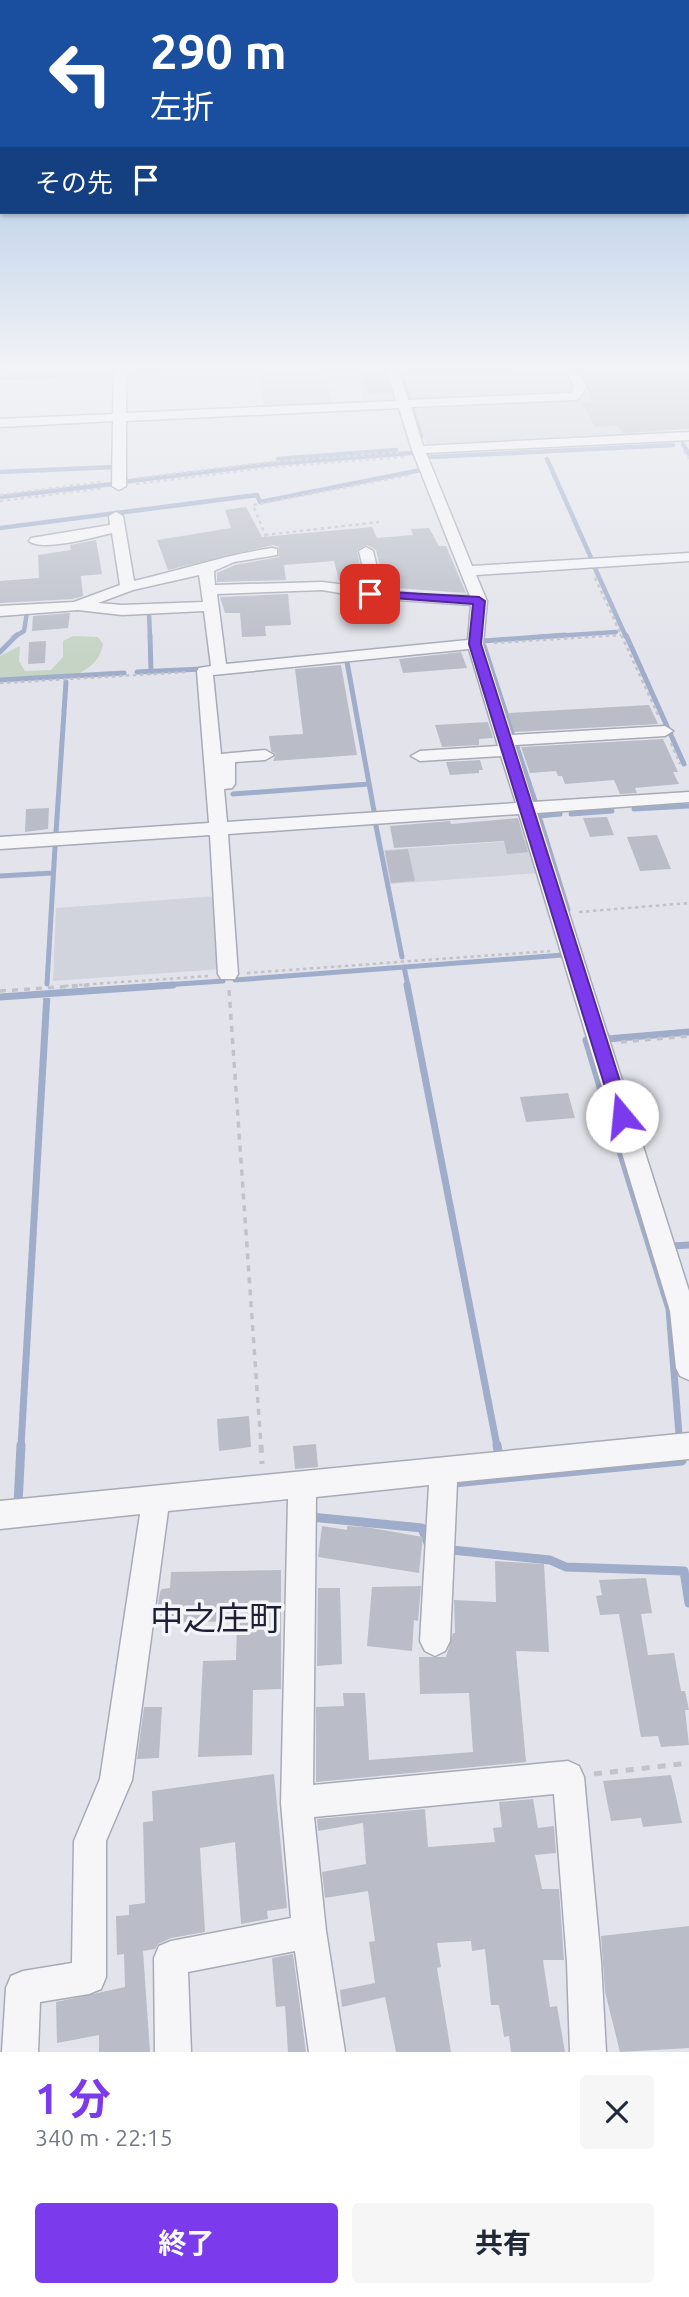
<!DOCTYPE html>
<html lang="ja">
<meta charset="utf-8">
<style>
body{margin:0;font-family:Ubuntu,"Noto Sans JP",sans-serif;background:#f6f6f7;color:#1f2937;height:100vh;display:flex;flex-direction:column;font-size:26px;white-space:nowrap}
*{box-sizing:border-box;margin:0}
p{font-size:23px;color:#747a83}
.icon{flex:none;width:38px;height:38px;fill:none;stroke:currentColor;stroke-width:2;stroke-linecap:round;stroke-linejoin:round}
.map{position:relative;height:2052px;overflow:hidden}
.sheet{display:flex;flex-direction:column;background:#fff;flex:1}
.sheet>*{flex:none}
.banner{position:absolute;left:0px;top:0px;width:690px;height:214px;box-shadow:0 2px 5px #0004;background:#1a4fa0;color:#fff;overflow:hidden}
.pin{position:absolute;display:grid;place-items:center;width:60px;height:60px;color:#fff;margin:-30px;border-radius:14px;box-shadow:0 4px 10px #0006}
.me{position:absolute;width:77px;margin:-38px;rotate:343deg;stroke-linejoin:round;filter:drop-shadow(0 0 5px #0008)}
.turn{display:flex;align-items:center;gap:24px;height:147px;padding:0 35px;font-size:32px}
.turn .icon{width:91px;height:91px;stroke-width:2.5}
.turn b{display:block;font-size:49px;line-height:60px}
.then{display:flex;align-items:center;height:66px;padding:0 35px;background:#0003;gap:14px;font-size:26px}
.round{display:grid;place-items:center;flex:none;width:74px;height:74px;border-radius:7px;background:#f6f6f7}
.summary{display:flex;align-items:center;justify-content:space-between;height:119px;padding:0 35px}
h1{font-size:42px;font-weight:700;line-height:52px;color:#7c3aed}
.cta{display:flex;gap:14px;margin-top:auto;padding:14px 35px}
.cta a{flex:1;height:80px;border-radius:7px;background:#7c3aed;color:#fff;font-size:28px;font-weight:700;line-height:80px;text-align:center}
.cta a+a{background:#f6f6f7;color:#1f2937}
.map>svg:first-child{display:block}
.built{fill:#d1d3dd}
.green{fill:#c5d4c4}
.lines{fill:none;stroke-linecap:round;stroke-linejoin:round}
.stream-far3{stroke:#9facca;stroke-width:4.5}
.stream-far2{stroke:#9facca;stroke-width:5}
.stream-far1{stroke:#9facca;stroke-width:7}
.stream{stroke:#9facca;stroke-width:9}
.building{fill:#babdc8}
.minor-casing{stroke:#a8aab5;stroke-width:3}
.path-far2{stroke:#c1c2ca;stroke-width:2.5;stroke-dasharray:3.5 3.5;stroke-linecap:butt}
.path-far1{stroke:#c1c2ca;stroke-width:3.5;stroke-dasharray:6 6;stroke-linecap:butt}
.path{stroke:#c1c2ca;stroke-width:5;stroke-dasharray:8 8;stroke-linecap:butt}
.minor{fill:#f6f6f9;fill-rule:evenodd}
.route{fill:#7c3aed;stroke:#51269a;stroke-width:2}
.labels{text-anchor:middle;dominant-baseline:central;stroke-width:7;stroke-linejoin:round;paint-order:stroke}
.near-quarter-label{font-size:33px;fill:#1d2034;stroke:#f3f4f8}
</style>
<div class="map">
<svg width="689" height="2052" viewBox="0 0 689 2052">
<rect width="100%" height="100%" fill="#e3e4eb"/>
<!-- built -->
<path class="built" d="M258 371H324L333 405 264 408Z
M356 371H388L397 399 392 402 365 404Z
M500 371H633L672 436 428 448 413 406 511 396Z
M530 840 540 873 390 884 384 850Z
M217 896 222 969 53 981 56 908Z"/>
<!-- green -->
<path class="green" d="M401 371H500L512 397 411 402Z
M73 636 98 637 103 644C101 659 91 667 78 674L0 678V656L20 646 19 661 25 671 51 670 63 657V641Z"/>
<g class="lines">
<!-- stream-far3 -->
<path class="stream-far3" d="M400 371 409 400
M125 373 157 371
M0 378 116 373
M412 408 421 436
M683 444 689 454
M431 457 673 445
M278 459 396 450
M547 459 592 560
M0 472 114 467
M122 482 271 464 412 453
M0 497 113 484
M0 528 257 495 260 502 421 470
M594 566 626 637
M149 613 150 637
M14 637 24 631 27 612
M539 637 616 632"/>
<!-- stream-far2 -->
<path class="stream-far2" d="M150 635 151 672
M626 635 684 764
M483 641 565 635
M484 646 512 732
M0 652 17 635
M347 662 374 811
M137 672 202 669
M0 680 124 673
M516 744 535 801
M233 794 369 784
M634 809 689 806
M560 814 539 816 568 910
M571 814 612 811
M376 826 402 957
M56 833 66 682
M0 876 53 873
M404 967 408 986
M235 980 563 955
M47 984 55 847
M149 986 223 981"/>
<!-- stream-far1 -->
<path class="stream-far1" d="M407 985 497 1446
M0 997 173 985
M606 1035 607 1039 689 1032
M586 1040 604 1100
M609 1116 669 1309 679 1435
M672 1246 689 1245
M21 1446 47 994"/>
<!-- stream -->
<path class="stream" d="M497 1445 499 1456
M454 1483 682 1461
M18 1504 21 1445
M311 1517 422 1528 428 1543
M452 1550 550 1560 566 1567 684 1571 689 1603"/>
</g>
<!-- building -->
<path class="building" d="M362 371H385L391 393 368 394Z
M581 371H689V429L622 433 618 426 595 427 582 403 592 401Z
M246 507 262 537 372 527 377 538 413 535 411 529 429 528 439 546H446L466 593 381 587 382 575 376 550 367 545 357 550 362 576 361 584 339 581 334 561 284 565 286 580 217 582V573L235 565 279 557V547L273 545 168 570 157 540 231 528 225 510Z
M96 540 102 574 81 576 83 596 73 599 0 603V581L39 578 38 555 71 550 70 545Z
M288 594 291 625 265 626 266 636 242 637 240 613H225L220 597Z
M343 596 364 600 366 610H346Z
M70 613 68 628 32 631 33 616Z
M46 641 45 663 28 664 29 642Z
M461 652 467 668 403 673 399 659Z
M341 665 357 755 273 761 276 754 271 751 269 736 303 734 295 669Z
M649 705 658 724 514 732 508 713Z
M488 722 493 738 479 739V745L442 747 435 725Z
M663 739 678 772H673L679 784 635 788 637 793 620 794 614 780 565 784 562 776H558L556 771 530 773 521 747Z
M480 760 483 770H479V773L450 775 446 762Z
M49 808 48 829 25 832 26 809Z
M607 817 614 835 590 837 583 818Z
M518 818 528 852 507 854 504 841 394 848 390 826 450 821 451 824Z
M657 835 671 869 640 871 627 837Z
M408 849 415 881 391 883 385 851Z
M568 1093 575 1118 526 1122 520 1097Z
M249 1416 251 1447 219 1451 217 1419Z
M316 1444 318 1467 295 1469 293 1446Z
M322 1526 347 1530V1526L366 1527 423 1537 419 1573 318 1557Z
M495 1561 544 1564 549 1652 516 1651 526 1762 316 1782V1707L344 1706 343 1693H365L369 1760 473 1752 469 1693 420 1694 419 1657H446L453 1633H455L454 1600 496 1602Z
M281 1570V1689L253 1690 252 1755 198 1757 203 1661 236 1660 237 1621 160 1623 161 1610H157L160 1592 162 1589 170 1588 171 1572Z
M646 1578 652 1613 641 1614 648 1655 674 1653 681 1691H685L689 1710H685L689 1745 661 1747 658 1736 641 1737 619 1614 600 1615 596 1596 602 1595 599 1580Z
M421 1586 418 1621 414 1620 412 1651 367 1646 372 1587Z
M318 1588H340L342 1664 317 1666Z
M144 1707H162L159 1758 137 1759Z
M274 1774 287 1908 267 1911 268 1919 241 1924 235 1842 200 1848 205 1932 171 1938 158 1944 155 1949 143 1951 150 2052H99V2035L57 2043 56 2002 125 1987 124 1954 117 1955 116 1916 129 1915V1905L145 1903 143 1822 153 1821 152 1791Z
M671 1775 682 1823 643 1827 641 1818 611 1821 603 1781Z
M533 1799 538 1828 554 1826 556 1853 535 1855 542 1889H559L564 1960H543L550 2007 557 2006 565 2052H511L509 2036 504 2037 499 2005H491L485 1949 472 1951 471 1941 437 1943 441 1967 437 1968 451 2052H396L385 1997 342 2007 340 1990 375 1983 369 1942 375 1941 368 1891 325 1898 322 1872 366 1864 363 1823 318 1831 317 1819 425 1809 428 1847 495 1842 493 1828 502 1827 499 1802Z
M689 1926V2048L620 2052 605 1992 601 1936Z
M292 1954H293L306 2052H288L285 2006 276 2007 272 1958Z"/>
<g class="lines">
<defs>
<path id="minor" d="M114 371H126V413L396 401 387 371H399L408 400 571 393 574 387 566 371H578L586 387 579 399 575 400 411 407 423 446 689 432V440L426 453 472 566 689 553V561L476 575 487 601 483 644 512 735 665 726 673 731 665 736 515 745 533 802 689 792V802L537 813 689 1291V1380L680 1376 676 1368 670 1311 519 814 228 834 238 974 235 979H221L218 974 210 835 0 849V837L209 823 197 671 199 668 211 666 204 611 122 615 78 610 0 616V606L74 602 120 585 112 533C95 537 42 552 29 541L31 538 110 525 109 516 116 512 123 516 134 581C181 570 225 555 272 548L277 549V555L234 562 214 571 215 585 322 582 363 587 365 576 359 551 366 547 373 551 379 576 378 589 422 595 470 596 412 450 399 408 126 421V486L119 490 112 486 113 421 0 427V419L113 414ZM199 575 203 602 122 605 98 603 133 590ZM322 590 370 598 471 605 468 640 226 664 217 594ZM469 649 498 746 420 751 411 756 420 761 501 756 516 803 227 822 224 789 232 788 235 784V762L265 760 274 755 265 750 221 754 213 675Z
M689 1433V1459L457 1482 450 1641 445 1651 435 1656 425 1651 420 1641 429 1485 316 1497 313 1785 568 1761 579 1766 584 1777 601 1962 606 2052H570L567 1962 554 1794 314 1817 326 1931 345 2052H309L295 1951 188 1972 191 2052H155L154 1958 159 1946 171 1941 291 1918 281 1803 288 1499 168 1511 132 1780 106 1841V1977L101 1989 89 1994 40 2002 38 2052H2L6 1988 11 1976 23 1971 72 1963 74 1841 100 1779 140 1514 0 1529V1501Z"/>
</defs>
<!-- minor casing -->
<use href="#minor" class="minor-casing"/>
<!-- path-far2 -->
<path class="path-far2" d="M684 451 689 459
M138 478 271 462 401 452
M136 484 272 467 404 457
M0 495 102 482
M0 501 104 488
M265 535 379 522
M266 537 253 505 410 475
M595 578 659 717
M494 643 621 635
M0 683 186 672
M671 743 680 764
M579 912 689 903
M247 973 550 951
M65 986 208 976"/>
<!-- path-far1 -->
<path class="path-far1" d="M229 990 261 1446
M0 991 89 985
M621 1042 689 1036"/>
<!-- path -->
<path class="path" d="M261 1445 262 1464
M594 1774 689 1763"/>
<!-- minor -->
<use href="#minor" class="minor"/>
</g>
<!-- sky -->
<linearGradient id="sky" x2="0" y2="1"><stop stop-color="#8bb1dc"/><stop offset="0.56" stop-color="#f2f3f6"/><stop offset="1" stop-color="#f2f3f6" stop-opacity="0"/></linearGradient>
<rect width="689" height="659" fill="url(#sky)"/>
<!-- route -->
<path class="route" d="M370 591 479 597 485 601 481 644 631 1116 628 1121H616L614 1116 469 644 473 604 366 596V592Z"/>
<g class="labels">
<!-- near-quarter labels -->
<g class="near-quarter-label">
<text x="216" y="1617">中之庄町</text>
</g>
</g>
</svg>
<div class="pin" style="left:370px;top:594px;background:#d93025"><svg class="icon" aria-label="arrive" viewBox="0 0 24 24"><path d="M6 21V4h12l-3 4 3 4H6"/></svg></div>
<svg class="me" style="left:622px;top:1116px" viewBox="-20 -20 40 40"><circle r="19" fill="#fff"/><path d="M0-13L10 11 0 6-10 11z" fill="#7c3aed"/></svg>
<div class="banner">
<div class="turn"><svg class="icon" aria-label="left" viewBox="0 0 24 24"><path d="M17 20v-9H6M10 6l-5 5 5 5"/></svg><div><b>290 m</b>左折</div></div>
<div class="then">その先<svg class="icon" aria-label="arrive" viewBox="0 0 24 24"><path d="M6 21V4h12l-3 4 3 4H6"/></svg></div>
</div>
</div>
<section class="sheet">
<div class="summary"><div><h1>1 分</h1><p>340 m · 22:15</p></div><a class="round"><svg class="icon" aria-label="close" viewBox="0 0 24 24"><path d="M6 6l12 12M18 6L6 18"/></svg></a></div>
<div class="cta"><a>終了</a><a>共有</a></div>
</section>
